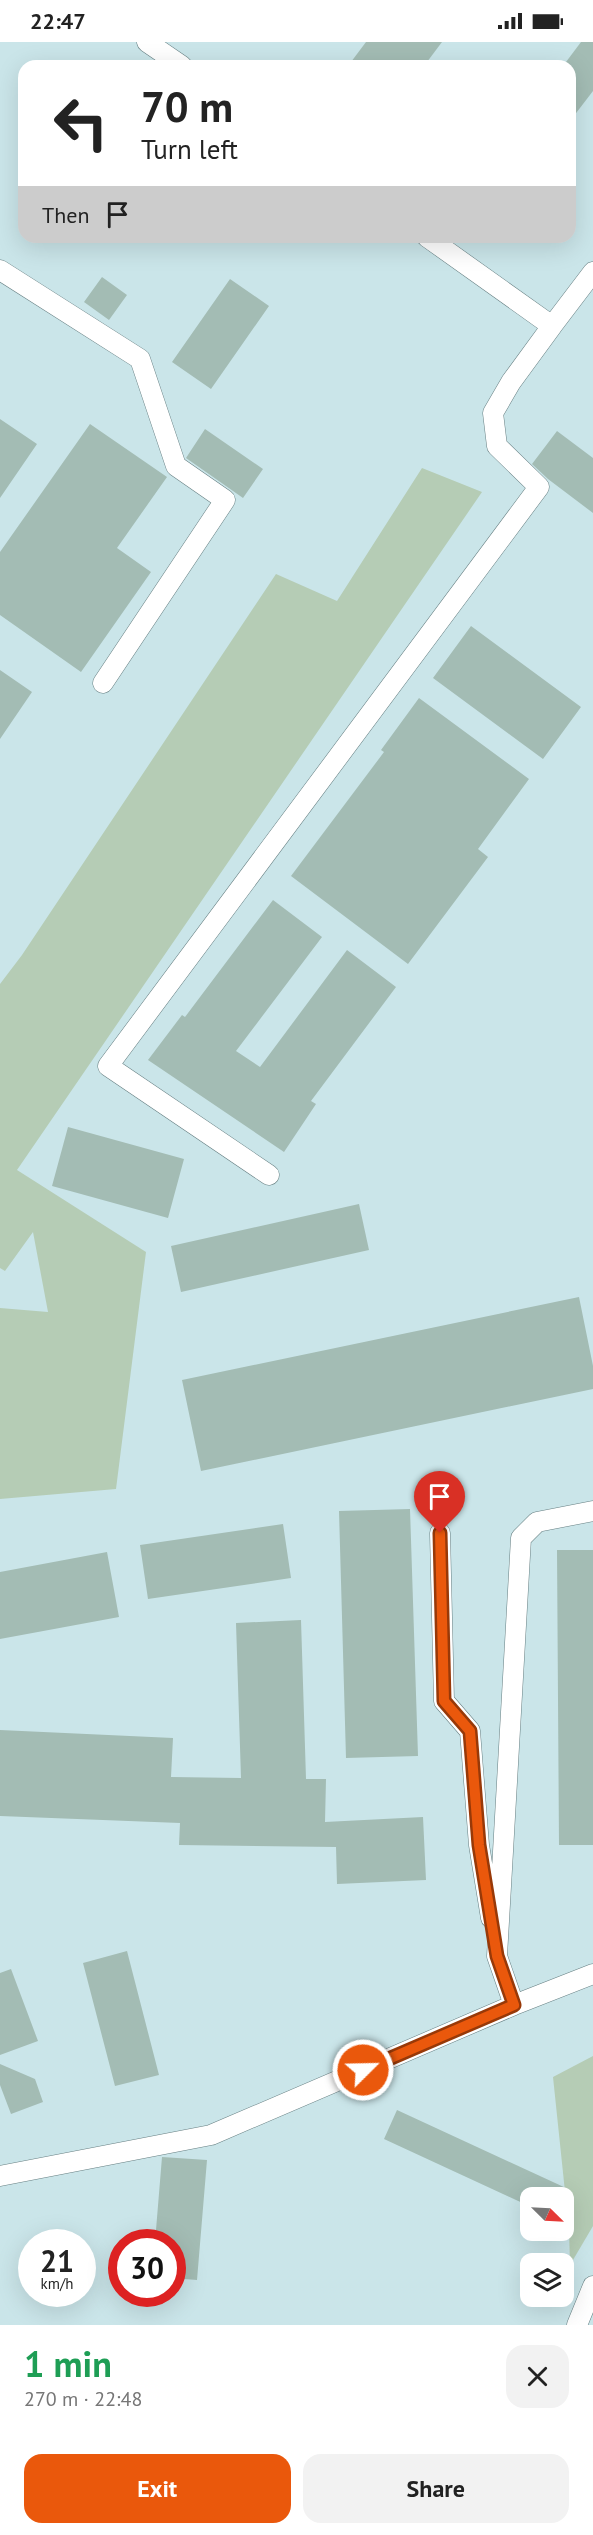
<!DOCTYPE html>
<meta charset="utf-8">
<style>
body{margin:0;font-family:"PT Sans",sans-serif;background:#f2f2f2;color:#222;height:100vh;display:flex;flex-direction:column;font-size:22px;white-space:nowrap}
*{box-sizing:border-box;margin:0}
p{font-size:20px;color:#767676}
.icon{flex:none;width:33px;height:33px;fill:none;stroke:currentColor;stroke-width:2;stroke-linecap:round;stroke-linejoin:round}
.map{position:relative;height:2283px;overflow:hidden}
.sheet{display:flex;flex-direction:column;background:#fff;flex:1}
.sheet>*{flex:none}
.hud{position:absolute;left:18px;top:18px;width:558px;height:183px;border-radius:18px;box-shadow:0 6px 24px #0002;background:#fff;color:#222;overflow:hidden}
.needle{width:39px;rotate:114deg}
.controls{position:absolute;left:520px;top:2145px;display:grid;gap:12px}
.controls a{display:grid;place-items:center;width:54px;height:54px;border-radius:12px;background:#fff;box-shadow:0 6px 24px #0002;font-size:30px}
.speed{position:absolute;left:18px;top:2187px;display:flex;gap:12px;font-size:30px;font-weight:700;text-align:center}
.speed>*{display:grid;place-content:center;width:78px;height:78px;border-radius:50%;background:#fff;box-shadow:0 6px 24px #0002;line-height:1}
.speed small{font-size:15px;font-weight:400}
.speed .limit{border:9px solid #d22;background:#fff;color:#111}
.pin{position:absolute;display:grid;place-items:center;width:51px;height:51px;color:#fff;margin:-62px -26px;border-radius:50% 50% 50% 0;rotate:-45deg;box-shadow:0 0 6px #0007}
.pin .icon{rotate:45deg}
.me{position:absolute;width:66px;margin:-33px;rotate:67deg;stroke-linejoin:round;filter:drop-shadow(0 0 4px #0008)}
.turn{display:flex;align-items:center;gap:21px;height:126px;padding:0 24px;font-size:27px}
.turn .icon{width:78px;height:78px;stroke-width:2.5}
.turn b{display:block;font-size:42px;line-height:51px}
.then{display:flex;align-items:center;height:57px;padding:0 24px;background:#0003;gap:12px;font-size:22px}
.round{display:grid;place-items:center;flex:none;width:63px;height:63px;border-radius:18px;background:#f2f2f2}
.headline{display:flex;align-items:center;justify-content:space-between;height:102px;padding:0 24px}
h1{font-size:36px;font-weight:700;line-height:45px;color:#1e9e55}
.button{display:flex;gap:12px;margin-top:auto;padding:12px 24px}
.button a{flex:1;height:69px;border-radius:18px;background:#ea580c;color:#fff;font-size:24px;font-weight:700;line-height:69px;text-align:center}
.button a+a{background:#f2f2f2;color:#222}
.status{display:flex;justify-content:space-between;align-items:center;height:42px;padding:0 30px;background:#fff;direction:ltr}
.status svg{height:16px;fill:currentColor}
.map>svg:first-child{display:block}
.green{fill:#b5ccb5}
.building{fill:#a3bcb4}
.lines{fill:none;stroke-linecap:round;stroke-linejoin:round}
.minor-casing{stroke:#667f82;stroke-width:21}
.minor{stroke:#fff;stroke-width:20}
.route-casing{stroke:#983908;stroke-width:15}
.route{stroke:#ea580c;stroke-width:10}
</style>
<div class="status"><b>22:47</b><svg viewBox="0 0 49 12"><path d="M0 12V9h3v3zM5 12V6h3v6zM10 12V3h3v9zM15 12V0h3v12zM26 1h20v11H26zM47 4h2v5h-2z"/></svg></div>
<div class="map">
<svg width="593" height="2283" viewBox="0 0 593 2283">
<rect width="100%" height="100%" fill="#cae5e9"/>
<!-- green -->
<path class="green" d="M422 426 482 450 17 1128 146 1210 116 1447 0 1457V1266L48 1270 33 1190 5 1229 0 1226V942L22 913 276 532 337 559Z
M593 2014V2184L570 2223 569 2188 553 2035Z"/>
<!-- building -->
<path class="building" d="M366 0H442L424 24H348Z
M581 0H593V49L570 79V24H563Z
M102 235 127 253 109 278 84 260Z
M230 237 269 264 211 347 172 320Z
M0 377 37 402 0 456Z
M90 382 167 435 117 506 151 530 81 630 0 573V510Z
M205 387 263 427 243 456 186 416Z
M557 389 593 416V471L548 437 532 422Z
M471 584 581 665 543 717 433 636Z
M0 628 32 650 0 697Z
M419 656 529 737 478 807 488 815 408 922 291 834 384 710 381 708Z
M273 858 322 895 236 1009 260 1025 347 908 396 945 311 1059 316 1062 284 1110 148 1018 182 973 185 975Z
M68 1085 184 1117 168 1176 52 1144Z
M359 1162 369 1208 181 1250 171 1204Z
M579 1255 593 1324V1347L201 1429 182 1338Z
M410 1467 418 1714 346 1716 339 1469Z
M283 1482 291 1536 148 1557 140 1503Z
M557 1508H593V1803H559Z
M107 1510 119 1575 0 1597V1530Z
M301 1578 306 1737H326L325 1780 423 1775 426 1838 337 1842 336 1805 179 1803 180 1781 0 1774V1688L173 1696 171 1735 241 1736 236 1581Z
M127 1909 159 2033 115 2044 83 1921Z
M11 1927 38 1999 0 2013V1931Z
M0 2022 35 2037 43 2060 11 2072 0 2043Z
M397 2068 566 2146 562 2156H531V2165L384 2097Z
M162 2115 207 2118 197 2238 172 2236V2200H155Z"/>
<g class="lines">
<defs>
<path id="minor" d="M147 0 182 24
M427 195 552 284 593 230
M0 228 140 317 176 424 225 458 103 641
M269 1133 108 1024 539 445 497 404 493 371 511 340 552 284
M440 1491 444 1659 470 1689 479 1803 491 1876
M514 1963 497 1914 521 1496 537 1480 593 1469
M0 2134 211 2093 514 1963 593 1932
M577 2283 593 2244"/>
</defs>
<!-- minor casing -->
<use href="#minor" class="minor-casing"/>
<!-- minor -->
<use href="#minor" class="minor"/>
</g>
<g class="lines">
<defs>
<path id="route" d="M363 2028 514 1963 497 1914 479 1803 470 1689 444 1659 440 1491"/>
</defs>
<!-- route casing -->
<use href="#route" class="route-casing"/>
<!-- route -->
<use href="#route" class="route"/>
</g>
</svg>
<div class="controls">
<a><svg class="needle" viewBox="-14 -14 28 28"><path d="M0-13l5 13h-10z" fill="#e53935"/><path d="M0 13l5-13h-10z" fill="#767676"/></svg></a>
<a><svg class="icon" aria-label="layers" viewBox="0 0 24 24"><path d="M12 4l9 5-9 5-9-5zM3 14l9 5 9-5"/></svg></a>
</div>
<div class="speed"><div>21<small>km/h</small></div><div class="limit">30</div></div>
<div class="pin" style="left:440px;top:1491px;background:#d93025"><svg class="icon" aria-label="arrive" viewBox="0 0 24 24"><path d="M6 21V4h12l-3 4 3 4H6"/></svg></div>
<svg class="me" style="left:363px;top:2028px" viewBox="-20 -20 40 40"><circle r="17" fill="#ea580c" stroke="#fff" stroke-width="3"/><path d="M0-11L8 9 0 5-8 9z" fill="#fff"/></svg>
<div class="hud">
<div class="turn"><svg class="icon" aria-label="left" viewBox="0 0 24 24"><path d="M17 20v-9H6M10 6l-5 5 5 5"/></svg><div><b>70 m</b>Turn left</div></div>
<div class="then">Then<svg class="icon" aria-label="arrive" viewBox="0 0 24 24"><path d="M6 21V4h12l-3 4 3 4H6"/></svg></div>
</div>
</div>
<section class="sheet">
<div class="headline"><div><h1>1 min</h1><p>270 m · 22:48</p></div><a class="round"><svg class="icon" aria-label="close" viewBox="0 0 24 24"><path d="M6 6l12 12M18 6L6 18"/></svg></a></div>
<div class="button"><a>Exit</a><a>Share</a></div>
</section>
